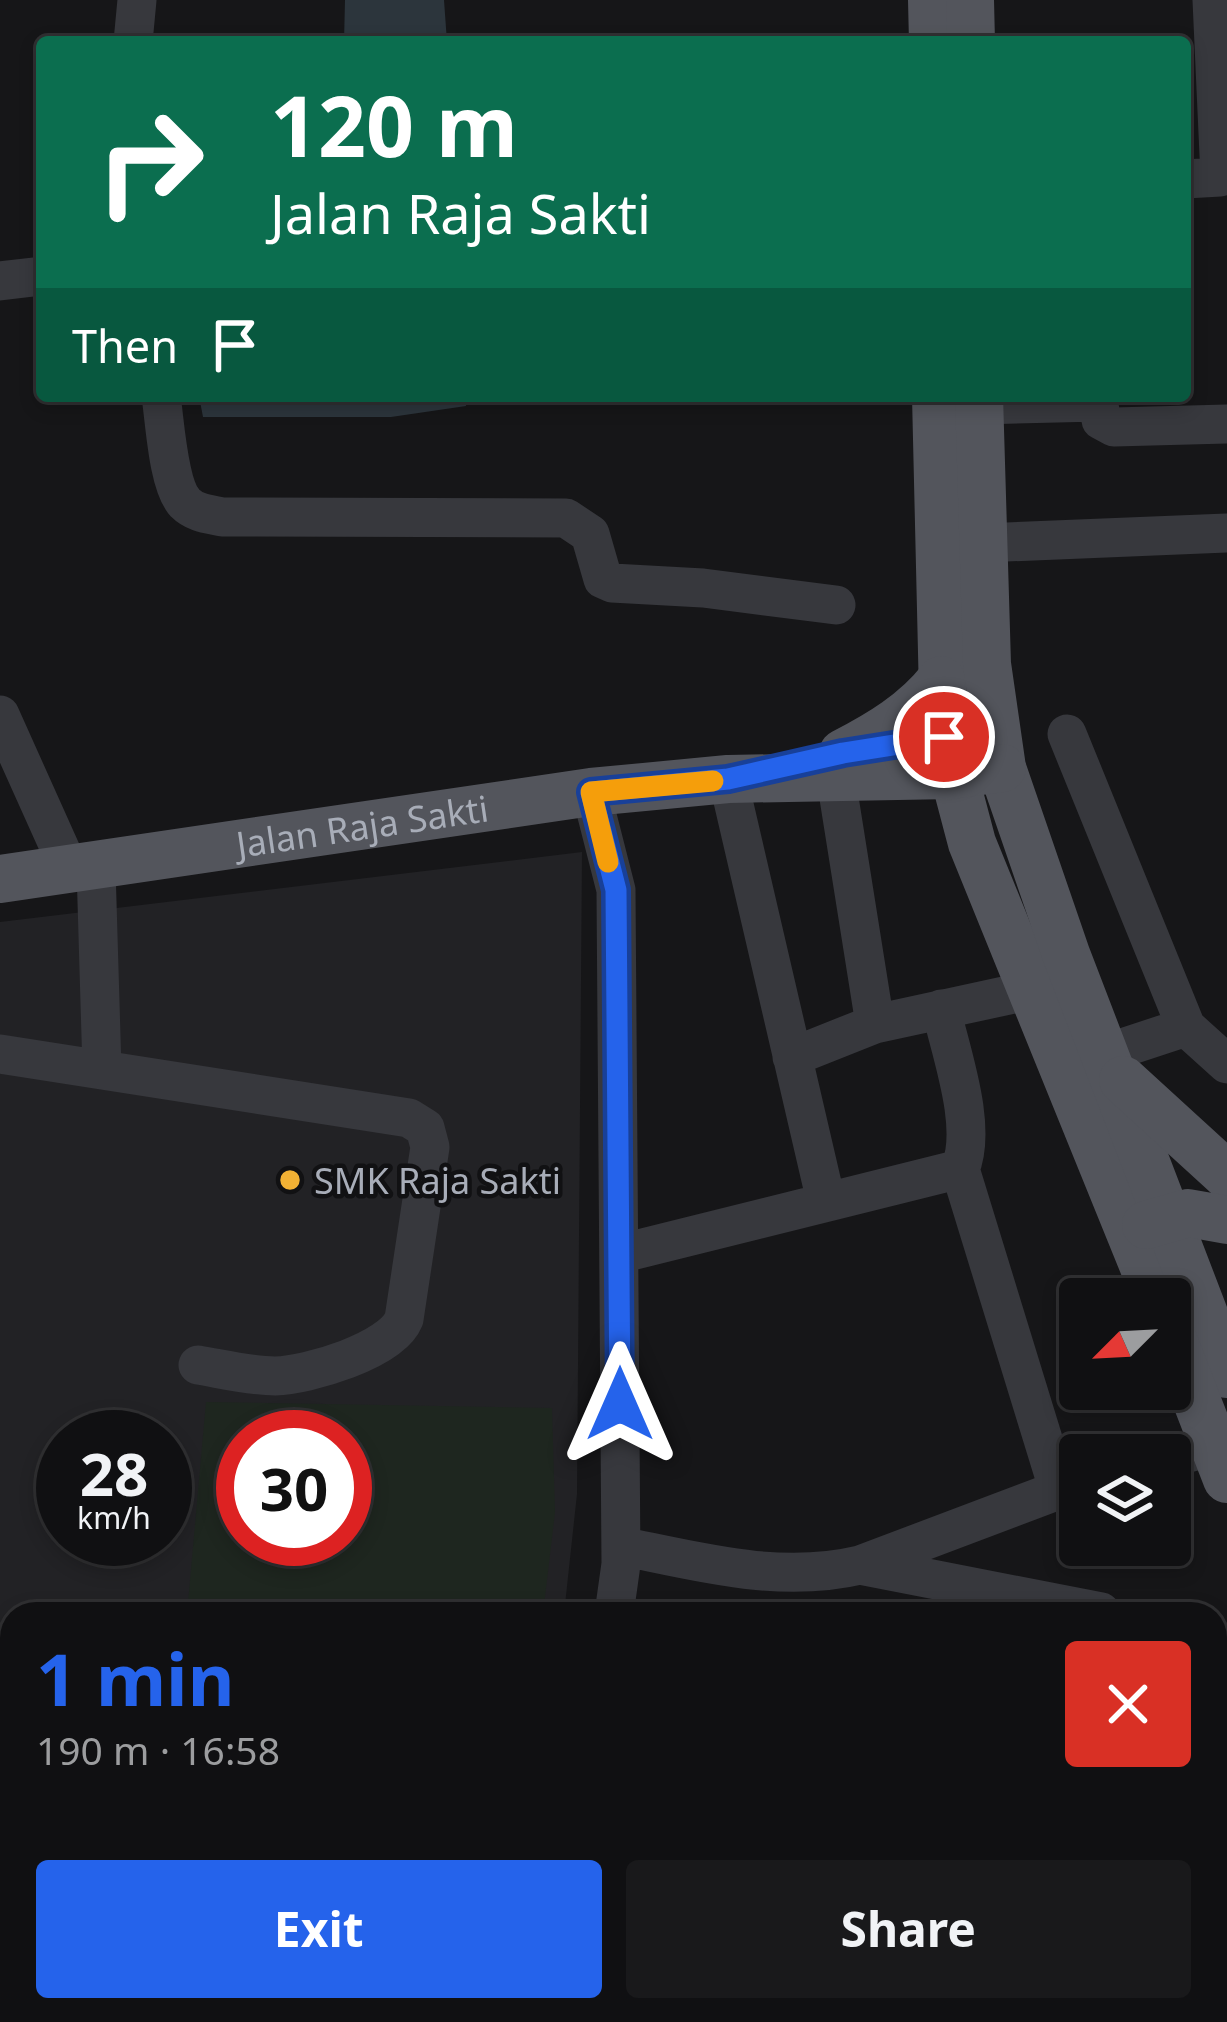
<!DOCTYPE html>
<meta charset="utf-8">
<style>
body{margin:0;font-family:"Noto Sans",sans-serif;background:#19191b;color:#f1f3f6;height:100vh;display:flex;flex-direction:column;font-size:45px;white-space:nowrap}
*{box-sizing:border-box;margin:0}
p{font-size:39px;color:#9c9d9f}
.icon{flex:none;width:66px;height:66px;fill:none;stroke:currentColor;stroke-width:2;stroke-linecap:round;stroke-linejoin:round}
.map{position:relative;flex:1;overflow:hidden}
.details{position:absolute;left:0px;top:1602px;width:1227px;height:420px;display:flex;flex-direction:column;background:#101012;border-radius:36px 36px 0 0;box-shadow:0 6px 18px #0003,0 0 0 3px #303032}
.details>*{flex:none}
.hud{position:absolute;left:36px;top:36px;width:1155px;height:366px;border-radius:12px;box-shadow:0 6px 18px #0003,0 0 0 3px #303032;background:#0b6e4f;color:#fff;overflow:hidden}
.needle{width:78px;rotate:246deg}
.tools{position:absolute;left:1059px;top:1278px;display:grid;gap:24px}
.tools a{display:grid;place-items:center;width:132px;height:132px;border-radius:12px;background:#101012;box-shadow:0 6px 18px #0003,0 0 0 3px #303032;font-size:60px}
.speed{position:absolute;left:36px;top:1410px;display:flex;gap:24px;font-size:60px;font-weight:700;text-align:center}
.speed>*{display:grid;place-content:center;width:156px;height:156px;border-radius:50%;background:#101012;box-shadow:0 6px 18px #0003,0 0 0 3px #303032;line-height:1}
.speed small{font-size:30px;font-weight:400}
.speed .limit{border:18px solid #d22;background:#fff;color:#111}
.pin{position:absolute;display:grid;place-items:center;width:102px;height:102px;color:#fff;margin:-51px;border:6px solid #fff;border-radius:50%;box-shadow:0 3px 12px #0007}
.me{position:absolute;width:132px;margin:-66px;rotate:0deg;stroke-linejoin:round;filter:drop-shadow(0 0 9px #0008)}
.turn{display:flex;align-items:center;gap:42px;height:252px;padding:0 36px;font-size:54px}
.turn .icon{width:156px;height:156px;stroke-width:2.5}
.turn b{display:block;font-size:84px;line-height:102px}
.then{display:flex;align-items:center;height:114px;padding:0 36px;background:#0003;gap:24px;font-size:45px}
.round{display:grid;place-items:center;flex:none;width:126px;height:126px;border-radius:12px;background:#19191b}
.overview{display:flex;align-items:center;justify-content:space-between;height:204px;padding:0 36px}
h1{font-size:72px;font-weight:700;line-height:90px;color:#2563eb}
.button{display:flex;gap:24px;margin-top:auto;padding:24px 36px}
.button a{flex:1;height:138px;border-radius:12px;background:#2563eb;color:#fff;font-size:48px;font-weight:700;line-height:138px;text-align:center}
.button a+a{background:#19191b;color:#f1f3f6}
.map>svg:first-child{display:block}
.built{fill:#222225;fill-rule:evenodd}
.green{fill:#1e261f;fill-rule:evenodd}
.water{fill:#2c353c}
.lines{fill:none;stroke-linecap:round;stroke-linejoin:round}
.minor{stroke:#37383d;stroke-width:39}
.major{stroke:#53555c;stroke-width:48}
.route-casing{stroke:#184099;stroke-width:30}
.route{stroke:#2563eb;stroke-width:21}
.slow{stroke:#f59e0b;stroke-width:21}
.poi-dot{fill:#f2b134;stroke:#111113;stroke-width:4.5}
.labels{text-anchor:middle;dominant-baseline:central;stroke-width:9;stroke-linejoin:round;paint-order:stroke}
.street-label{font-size:36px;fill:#a8adb8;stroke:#111113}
.poi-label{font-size:36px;fill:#a8adb8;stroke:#111113;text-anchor:start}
</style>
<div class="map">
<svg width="1227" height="2022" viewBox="0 0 1227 2022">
<rect width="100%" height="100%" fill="#161618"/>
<!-- built -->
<path class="built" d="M582 852 577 1494 564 1614H12V1969L0 1963V922ZM63 1437H165V1539H63ZM243 1437H345V1539H243Z"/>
<!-- green -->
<path class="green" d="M206 1402 552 1408 555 1512 543 1614H187ZM243 1437H345V1539H243Z
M132 2010H497L495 2022H157Z"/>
<!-- water -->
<path class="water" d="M345 0H444L447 42H344Z
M199 396H465L466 406 391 417H203Z"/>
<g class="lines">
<!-- minor -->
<path class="minor" d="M133 42 137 0
M1185 179 1220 177 1212 0
M0 281 42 276
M161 396C165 422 168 485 185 503 195 513 208 514 222 517L566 518 590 534 603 579 612 583 703 588 836 605
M1098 396 1101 420 1114 427 1227 424
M979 405 1098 402
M982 543 1227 533
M0 715 70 871
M1067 734 1186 1027 1227 1064
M728 779 826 1201
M591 792 616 890 621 1564 614 1614
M96 868 102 1070
M941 1009C951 1053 978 1127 960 1169
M875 1024 1032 990
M1107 1053 1186 1027
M0 1054 409 1118 425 1128 430 1147 404 1319C391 1351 308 1375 275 1376 250 1376 222 1369 198 1365
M792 1057 875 1024 836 779
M619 1254 960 1169 1058 1488
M1170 1458 1214 1446
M621 1546C700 1562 780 1584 860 1565L1080 1482
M860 1565 1101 1612
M12 2010 39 2022
M554 2022 556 2010"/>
<!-- major -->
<g class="major">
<path d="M932 0 933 42"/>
<path d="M970 0 971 42"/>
<path d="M936 396 944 737 972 843 1157 1299"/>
<path d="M979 396 987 664 1002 768 1066 954 1227 1374"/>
<path d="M843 753C880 734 915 713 941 680"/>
<path id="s1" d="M0 879 591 792 728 779 952 775 1002 768"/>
<path d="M1123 1080 1227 1175"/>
<path d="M1146 1225 1188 1213 1227 1220"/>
<path d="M1170 1332 1227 1479"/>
</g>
</g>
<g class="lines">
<defs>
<path id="route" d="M620 1404 616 890 591 792 728 779 843 753 944 737"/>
</defs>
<!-- route casing -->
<use href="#route" class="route-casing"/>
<!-- route -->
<use href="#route" class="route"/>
<!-- slow -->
<path class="slow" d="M608 862 591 792 713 781"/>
</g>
<!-- markers -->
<circle class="poi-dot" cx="290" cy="1180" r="12"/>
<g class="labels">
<!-- street labels -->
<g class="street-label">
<text stroke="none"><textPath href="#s1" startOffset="366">Jalan Raja Sakti</textPath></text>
</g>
<!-- poi labels -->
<g class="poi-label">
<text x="314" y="1180">SMK Raja Sakti</text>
</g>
</g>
</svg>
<div class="tools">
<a><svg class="needle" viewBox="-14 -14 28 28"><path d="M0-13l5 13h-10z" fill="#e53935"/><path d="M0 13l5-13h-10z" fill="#9c9d9f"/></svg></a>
<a><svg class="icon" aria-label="layers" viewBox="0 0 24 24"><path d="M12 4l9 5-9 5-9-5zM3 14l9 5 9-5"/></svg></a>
</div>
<div class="speed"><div>28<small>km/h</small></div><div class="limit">30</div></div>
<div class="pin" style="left:944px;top:737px;background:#d93025"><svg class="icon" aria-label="arrive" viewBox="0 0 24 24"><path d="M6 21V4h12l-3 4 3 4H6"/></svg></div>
<svg class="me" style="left:620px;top:1404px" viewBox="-20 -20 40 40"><path d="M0-17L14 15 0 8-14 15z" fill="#2563eb" stroke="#fff" stroke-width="4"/></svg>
<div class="hud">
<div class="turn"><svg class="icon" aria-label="right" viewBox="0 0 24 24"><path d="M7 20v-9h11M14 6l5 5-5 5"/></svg><div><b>120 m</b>Jalan Raja Sakti</div></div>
<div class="then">Then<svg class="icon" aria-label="arrive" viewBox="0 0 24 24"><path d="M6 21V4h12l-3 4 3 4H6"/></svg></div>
</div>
<section class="details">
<div class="overview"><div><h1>1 min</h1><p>190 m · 16:58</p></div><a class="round" style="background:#d93025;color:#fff"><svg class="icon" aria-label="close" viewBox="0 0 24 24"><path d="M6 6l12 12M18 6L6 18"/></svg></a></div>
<div class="button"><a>Exit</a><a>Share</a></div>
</section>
</div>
